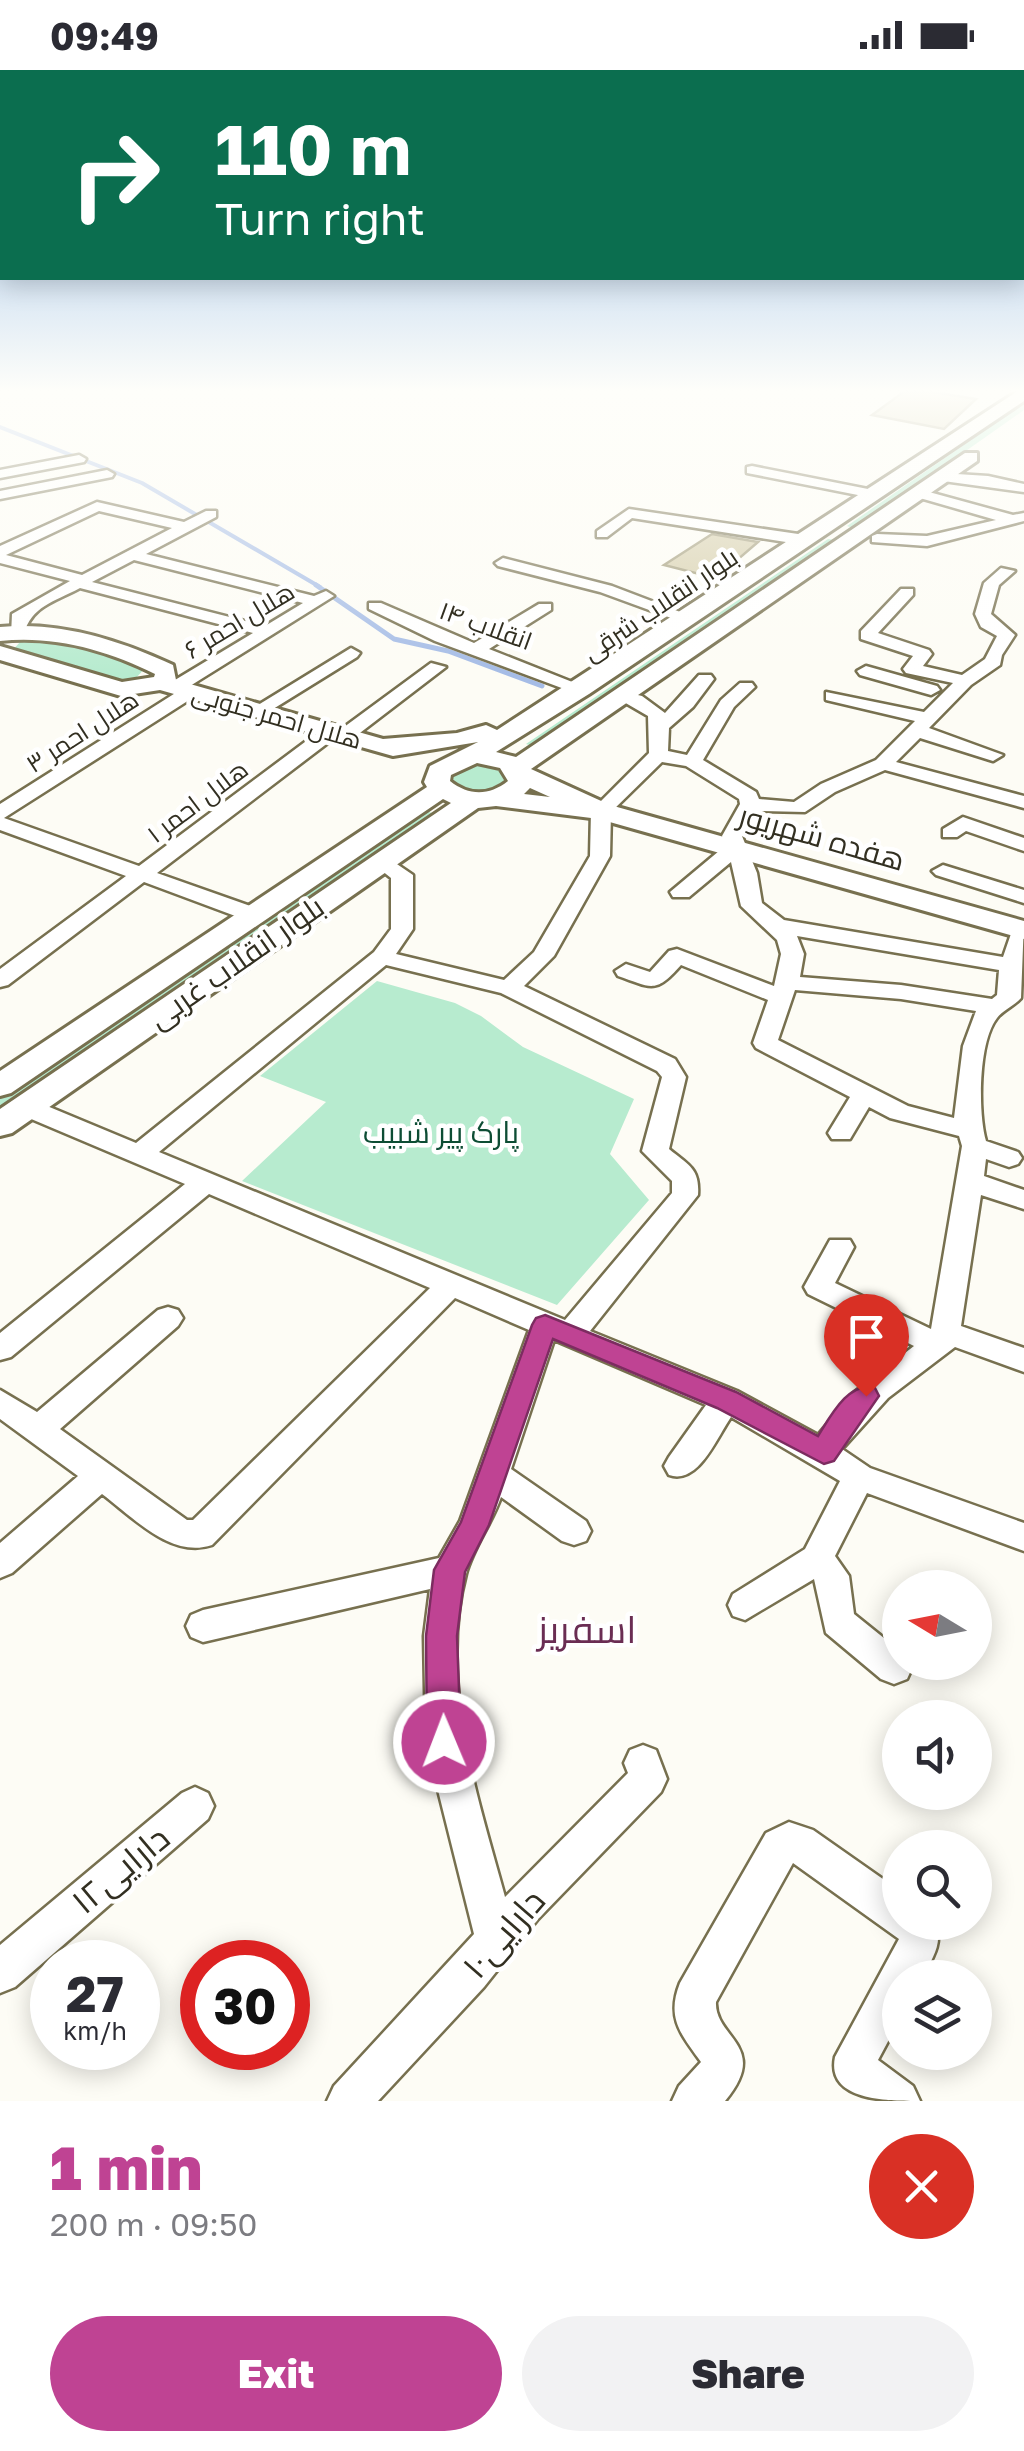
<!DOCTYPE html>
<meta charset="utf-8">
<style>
body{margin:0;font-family:"Golos Text",Cairo,sans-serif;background:#f2f2f3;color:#2b2b33;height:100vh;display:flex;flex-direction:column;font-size:38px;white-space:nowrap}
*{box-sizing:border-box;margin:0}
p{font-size:32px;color:#7c7c81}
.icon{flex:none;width:55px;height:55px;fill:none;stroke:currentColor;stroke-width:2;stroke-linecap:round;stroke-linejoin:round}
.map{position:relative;height:2031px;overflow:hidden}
.side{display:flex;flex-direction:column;background:#fff;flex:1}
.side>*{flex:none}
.guide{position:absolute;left:0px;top:0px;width:1025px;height:210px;box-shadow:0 5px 25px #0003;background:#0b6e4f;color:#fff;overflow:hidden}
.needle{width:65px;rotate:280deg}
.tools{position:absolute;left:882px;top:1500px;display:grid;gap:20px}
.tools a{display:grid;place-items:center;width:110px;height:110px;border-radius:50%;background:#fff;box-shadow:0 5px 25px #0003;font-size:50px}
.speed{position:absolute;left:30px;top:1870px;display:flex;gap:20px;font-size:50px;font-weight:700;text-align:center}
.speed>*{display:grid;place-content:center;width:130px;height:130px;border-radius:50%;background:#fff;box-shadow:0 5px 25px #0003;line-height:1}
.speed small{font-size:25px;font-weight:400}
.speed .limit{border:15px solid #d22;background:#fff;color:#111}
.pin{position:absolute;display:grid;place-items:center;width:85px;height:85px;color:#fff;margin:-102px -42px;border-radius:50% 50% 50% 0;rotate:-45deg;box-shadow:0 0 10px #0007}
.pin .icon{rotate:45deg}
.me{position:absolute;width:110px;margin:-55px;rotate:359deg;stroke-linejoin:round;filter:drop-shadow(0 0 8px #0008)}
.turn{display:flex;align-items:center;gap:35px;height:210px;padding:0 50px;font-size:45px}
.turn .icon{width:130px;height:130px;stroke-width:2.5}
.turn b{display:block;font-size:70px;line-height:85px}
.round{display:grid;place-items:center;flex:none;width:105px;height:105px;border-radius:52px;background:#f2f2f3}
.headline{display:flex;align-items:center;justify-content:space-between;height:170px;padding:0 50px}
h1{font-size:60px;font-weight:800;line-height:75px;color:#bf4393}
.cta{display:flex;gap:20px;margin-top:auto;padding:20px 50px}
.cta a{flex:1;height:115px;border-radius:60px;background:#bf4393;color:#fff;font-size:40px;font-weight:800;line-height:115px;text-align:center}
.cta a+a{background:#f2f2f3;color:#2b2b33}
.status{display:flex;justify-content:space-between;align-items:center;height:70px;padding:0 50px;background:#fff;direction:ltr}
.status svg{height:28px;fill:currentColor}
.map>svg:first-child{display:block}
.green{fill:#b7ebcf}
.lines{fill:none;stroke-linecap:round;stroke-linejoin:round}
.stream-far1{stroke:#a5bce6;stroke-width:4}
.stream{stroke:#a5bce6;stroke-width:5}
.building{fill:#d5cdaa;stroke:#a19a78;stroke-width:2.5}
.minor-casing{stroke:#77704f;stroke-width:5}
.major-casing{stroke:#77704f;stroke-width:6}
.minor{fill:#fff;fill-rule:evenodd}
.major{fill:#fff;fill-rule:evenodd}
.route{fill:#bf4393;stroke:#7c2c60;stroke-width:2.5}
.labels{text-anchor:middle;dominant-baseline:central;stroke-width:9;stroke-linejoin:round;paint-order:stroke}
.far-street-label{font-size:25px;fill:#322f21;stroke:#fff}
.street-label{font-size:30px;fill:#322f21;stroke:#fff}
.park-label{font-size:30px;fill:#0d4d34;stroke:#fff}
.near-street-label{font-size:35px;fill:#322f21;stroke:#fff}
.near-neighbourhood-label{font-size:38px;fill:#6a2d53;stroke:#fff}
</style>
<div class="status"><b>09:49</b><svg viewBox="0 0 49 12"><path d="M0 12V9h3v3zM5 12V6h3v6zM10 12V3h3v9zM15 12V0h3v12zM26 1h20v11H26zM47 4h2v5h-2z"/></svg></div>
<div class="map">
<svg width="1024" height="2031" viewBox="0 0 1024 2031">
<rect width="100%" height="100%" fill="#fdfcf5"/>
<!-- green -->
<path class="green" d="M1024 333V340L855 459 847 456Z
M828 469 836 470 536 677 526 674Z
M44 568 139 593 146 597 136 608 120 612 12 581 20 572Z
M474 694 499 698 507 711C493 724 473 724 456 716L451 707Z
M422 740 439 745 408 760 0 1041V1029Z
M377 911 455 933 481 946 523 977 634 1029 610 1084 649 1130 557 1235 242 1111 326 1032 260 1006Z"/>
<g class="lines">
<!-- stream-far1 -->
<path class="stream-far1" d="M0 357 142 413 320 517"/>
<!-- stream -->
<path class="stream" d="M316 515 394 569 448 581 542 616"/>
</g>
<!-- building -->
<path class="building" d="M905 321H927L976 329 944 359 872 345Z
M712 464 758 472 736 491 731 490 707 506 664 495Z"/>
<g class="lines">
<defs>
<path id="minor" d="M79 385 86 389 84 392 0 408V400Z
M752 396 873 420 880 424 873 428 747 403V397Z
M107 400 114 404 112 407 0 429V421Z
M941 403 988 406 1024 414V422L936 410V404Z
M918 419 1013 445 1024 443V451L927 476 872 472V466L877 464 927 466 996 450 913 426 911 423Z
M97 432 184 452 206 441H216V447L146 484 314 526 326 521 334 526 190 616 197 617V625L4 748 139 796 325 657 340 660 431 593 446 597 352 669 337 666 157 803 262 840 265 845 262 850H246L144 812 8 915 0 917V899L126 806 0 760V734L177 622 170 621V613L253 563 80 518C52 533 33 535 23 565H11L12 544 70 511 0 493V476ZM99 441 172 458 82 505 6 485ZM134 490 303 533 265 556 92 512Z
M629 439 805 465 813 470 805 475 632 448 607 467H597V461Z
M503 488 612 516 696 548 682 552 600 522 498 496 495 493Z
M1001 498 1015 501 999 515 991 544 1015 565 1002 585 1000 595 971 615 929 658 1003 685 993 691 920 668 896 692 1024 726V738L885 700 835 722 805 742 756 741 742 766 757 803 762 833 784 850 1003 887 1013 858 1024 851 1021 928C1014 936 1003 940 997 948 978 972 978 1044 986 1071L1018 1082 1022 1088 1018 1094 1009 1097 986 1089 984 1106 1024 1120V1139L981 1125 961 1256 1024 1278V1302L955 1277 888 1328 842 1379 870 1398 1024 1453V1481L867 1423 835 1486 849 1506 854 1544 900 1581V1592H909L912 1598 907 1609 894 1614 881 1609 826 1563 814 1509 745 1550 733 1546 728 1535 733 1524 805 1479 840 1411 731 1347C716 1369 698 1415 669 1405L664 1396 669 1387 706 1335 554 1270 511 1399 586 1451 591 1461 586 1471 574 1475 562 1471 501 1427C492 1453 473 1478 466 1504 438 1610 477 1725 505 1827L628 1703 624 1693 630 1680 643 1675 656 1680 667 1709 661 1722 538 1849 484 1917 378 2031H327L334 2016 474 1864 426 1672 424 1566 430 1519 203 1572 191 1567 186 1556 191 1545 203 1540 439 1488 460 1451 529 1260 455 1228 212 1475C171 1489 133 1447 102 1424L12 1503 0 1508V1473L78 1406 0 1349V1320L37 1342 158 1240 168 1237 178 1240 183 1248 178 1256 60 1359 187 1450H193L430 1218 209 1124 11 1287 0 1290V1263L185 1114 17 1043 13 1037 26 1029 35 1031 136 1073 374 882 391 859V808L371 792 374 788H388L413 805V859L396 884 504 910 534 882 590 786 591 741 649 683 648 646 617 628V620L642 626 665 643 699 605H711L714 609 693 637 669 658 668 681 687 685 721 630 740 613H752L755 617 734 637 703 690 756 722 759 729 794 732 821 714 876 690 915 651 826 630V622L924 642 953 613 906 603 903 599 913 586 861 569V561L901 519H913V525L878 563 929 580 932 584 923 596 962 605 985 589 997 566 981 557 975 544 984 513ZM662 692 686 696 739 729 740 734 722 766 725 776 670 822 673 827H689L731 792 741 836 777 870 781 884 774 916 677 879 669 881 650 902 626 894 615 901 618 906C653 918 655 924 681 895L768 930 753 973 756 978 850 1027 828 1063 832 1069H850L869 1037 890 1048 959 1066 962 1076 931 1259 835 1213 854 1177 850 1170H830L804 1217 808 1224 914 1276 852 1324 818 1365 737 1321 590 1261 698 1125C700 1098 688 1095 669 1079L686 1007 675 989 524 916 554 886 610 786 611 742ZM797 866 999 900 997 925 992 929 901 915 800 907 804 884ZM386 895 501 923 657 1001 662 1007 642 1081 672 1111V1123L565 1250 159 1082ZM795 920 901 929 976 941 963 976 954 1048 908 1036 778 970Z
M369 533H381L474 573 539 534H551V540L489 579 590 619 581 624 575 623 435 571 369 539Z
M351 578 360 583 357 587 265 644H253L250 640Z
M866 596 937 616 940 620 931 625 860 605 857 601Z
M963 747 1024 768V781L966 761 957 767H943V759Z
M943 795 1024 820V833L936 805 932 801Z
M195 1717 208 1723 214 1736 208 1749 15 1917 0 1923V1875L182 1723Z
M789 1752 813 1760 900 1821V1852H935C944 1873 932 1889 922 1908H900V1949L878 1990 913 2016 920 2031C887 2031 826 2031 835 1987L899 1869 793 1793 716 1932C714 1968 771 1976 725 2031H672L679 2016 701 1992C681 1964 666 1948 680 1913L766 1763Z"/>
<path id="major" d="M1018 321H1024V331L589 624 496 682 516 687 965 383H977V391L531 699 610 735 1024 851V869L599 749 496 736 478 738 12 1063 0 1066V1039L451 733 443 729 11 1023 0 1026V1001L427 717 424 712 430 696 478 672 393 686 160 620 121 626 0 590V576L122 612 154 607 155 604C107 580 53 565 0 571V557C59 551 120 570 173 595L176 610 383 669 457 663 486 655 497 660ZM477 693 500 698 508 711C489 726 469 726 450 711L451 705ZM530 718 550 727 524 724Z"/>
</defs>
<!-- minor casing -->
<use href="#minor" class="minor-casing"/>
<!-- major casing -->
<use href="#major" class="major-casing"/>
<!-- minor -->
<use href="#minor" class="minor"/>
<!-- major -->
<use href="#major" class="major"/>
</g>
<!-- sky -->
<linearGradient id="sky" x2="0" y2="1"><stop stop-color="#8db7e7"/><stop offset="0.53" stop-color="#fefefa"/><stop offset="1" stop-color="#fefefa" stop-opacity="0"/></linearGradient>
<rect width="1024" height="605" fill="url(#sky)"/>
<!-- route -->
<path class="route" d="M545 1245 736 1322 818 1366C830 1347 849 1310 875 1318L879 1326 834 1391 824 1394 717 1338 553 1269 489 1455 465 1502 457 1566 461 1672 456 1683 444 1688 432 1683 427 1672 426 1566 434 1500 461 1452 532 1255 536 1248Z"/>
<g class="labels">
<!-- far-street labels -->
<g class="far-street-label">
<text transform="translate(660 534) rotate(-34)">بلوار انقلاب شرقی</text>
<text transform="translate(239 550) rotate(-31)">هلال احمر ۶</text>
<text transform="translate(486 555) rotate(20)">انقلاب ۱۴</text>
<text transform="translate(277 646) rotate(16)">هلال احمر جنوبی</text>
<text transform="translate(82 661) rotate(-33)">هلال احمر ۳</text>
<text transform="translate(197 731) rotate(-37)">هلال احمر ۱</text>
</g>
<!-- street labels -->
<g class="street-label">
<text transform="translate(822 767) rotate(16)">هفده شهریور</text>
<text transform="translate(236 892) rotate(-35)">بلوار انقلاب غربی</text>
</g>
<!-- park labels -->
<g class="park-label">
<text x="441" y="1062">پارک پیر شبیب</text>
</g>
<!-- near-street labels -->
<g class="near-street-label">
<text transform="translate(120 1799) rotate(-40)">دارایی۱۲</text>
<text transform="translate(503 1863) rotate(-49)">دارایی۱۰</text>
</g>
<!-- near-neighbourhood labels -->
<g class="near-neighbourhood-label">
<text x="587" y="1558">اسفریز</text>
</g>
</g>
</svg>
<div class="tools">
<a><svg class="needle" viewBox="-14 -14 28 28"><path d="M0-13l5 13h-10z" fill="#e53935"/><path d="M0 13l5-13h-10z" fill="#7c7c81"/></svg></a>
<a><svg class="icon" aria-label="sound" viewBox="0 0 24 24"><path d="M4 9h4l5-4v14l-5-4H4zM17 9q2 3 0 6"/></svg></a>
<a><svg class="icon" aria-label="search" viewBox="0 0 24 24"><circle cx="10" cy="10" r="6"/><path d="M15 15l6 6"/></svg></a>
<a><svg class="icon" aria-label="layers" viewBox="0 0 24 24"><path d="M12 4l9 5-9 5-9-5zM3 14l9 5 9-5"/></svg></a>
</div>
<div class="speed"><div>27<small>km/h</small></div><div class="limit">30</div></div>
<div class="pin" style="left:866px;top:1326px;background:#d93025"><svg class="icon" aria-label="arrive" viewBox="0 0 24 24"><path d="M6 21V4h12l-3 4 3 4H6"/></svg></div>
<svg class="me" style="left:444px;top:1672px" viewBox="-20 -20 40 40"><circle r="17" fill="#bf4393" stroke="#fff" stroke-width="3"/><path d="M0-11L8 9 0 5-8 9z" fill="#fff"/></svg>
<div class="guide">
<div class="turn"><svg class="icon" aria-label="right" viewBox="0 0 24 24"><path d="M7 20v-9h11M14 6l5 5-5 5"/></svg><div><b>110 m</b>Turn right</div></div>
</div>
</div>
<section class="side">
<div class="headline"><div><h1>1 min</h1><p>200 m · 09:50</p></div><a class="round" style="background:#d93025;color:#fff"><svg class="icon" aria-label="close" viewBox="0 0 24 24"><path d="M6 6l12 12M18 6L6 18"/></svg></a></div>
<div class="cta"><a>Exit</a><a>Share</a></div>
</section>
